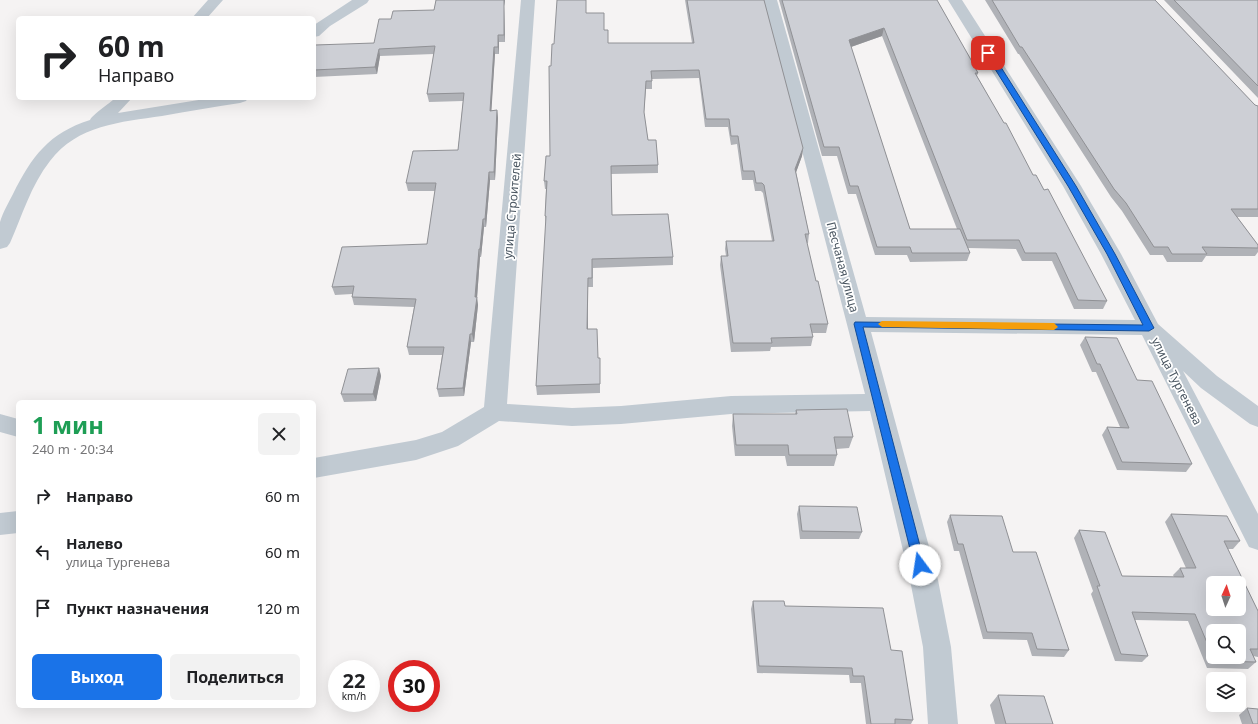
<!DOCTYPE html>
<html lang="ru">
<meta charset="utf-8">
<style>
body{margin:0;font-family:"Noto Sans",sans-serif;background:#f2f2f2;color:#202124;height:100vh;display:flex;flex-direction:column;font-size:15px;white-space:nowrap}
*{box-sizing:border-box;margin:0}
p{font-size:13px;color:#757577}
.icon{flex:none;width:22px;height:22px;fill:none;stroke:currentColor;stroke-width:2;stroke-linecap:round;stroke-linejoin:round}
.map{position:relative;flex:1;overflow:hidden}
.details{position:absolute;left:16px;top:400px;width:300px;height:308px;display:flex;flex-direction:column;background:#fff;border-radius:6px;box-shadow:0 4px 16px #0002}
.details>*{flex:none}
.top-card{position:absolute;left:16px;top:16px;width:300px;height:84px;border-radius:6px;box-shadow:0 4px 16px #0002;background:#fff;color:#202124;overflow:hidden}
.needle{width:26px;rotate:3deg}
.controls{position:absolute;left:1206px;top:576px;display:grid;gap:8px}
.controls a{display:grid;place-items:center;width:40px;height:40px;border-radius:6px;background:#fff;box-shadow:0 4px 16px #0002;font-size:20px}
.speed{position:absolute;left:328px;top:660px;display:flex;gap:8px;font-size:20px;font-weight:700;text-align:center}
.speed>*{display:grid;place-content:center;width:52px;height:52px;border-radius:50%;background:#fff;box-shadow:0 4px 16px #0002;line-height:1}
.speed small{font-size:10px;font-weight:400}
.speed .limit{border:6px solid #d22;background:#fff;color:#111}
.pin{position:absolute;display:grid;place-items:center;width:34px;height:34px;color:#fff;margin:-17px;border-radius:8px;box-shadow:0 2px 6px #0006}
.me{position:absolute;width:44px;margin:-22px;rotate:346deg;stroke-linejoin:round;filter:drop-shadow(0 0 3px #0008)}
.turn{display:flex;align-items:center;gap:14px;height:84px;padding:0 16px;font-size:18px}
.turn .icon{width:52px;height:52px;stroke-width:2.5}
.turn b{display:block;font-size:28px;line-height:34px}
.round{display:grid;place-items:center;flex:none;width:42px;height:42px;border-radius:6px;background:#f2f2f2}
.headline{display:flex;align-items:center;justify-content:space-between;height:68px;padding:0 16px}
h1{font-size:24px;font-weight:700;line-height:30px;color:#1e9e55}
.primary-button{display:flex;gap:8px;margin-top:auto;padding:8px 16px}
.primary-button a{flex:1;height:46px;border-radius:6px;background:#1a73e8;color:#fff;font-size:16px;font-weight:700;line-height:46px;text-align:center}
.primary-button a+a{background:#f2f2f2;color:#202124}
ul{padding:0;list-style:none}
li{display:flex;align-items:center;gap:12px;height:56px;padding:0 16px}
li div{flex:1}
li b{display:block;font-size:15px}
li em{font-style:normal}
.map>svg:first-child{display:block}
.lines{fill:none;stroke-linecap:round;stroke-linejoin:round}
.minor{fill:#c1cad2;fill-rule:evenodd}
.wall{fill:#b0b2b7;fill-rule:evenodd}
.shaded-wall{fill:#909195}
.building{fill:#cdcfd5;stroke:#909195;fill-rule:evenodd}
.route{fill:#1a73e8;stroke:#114b97}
.slow{fill:#f59e0b}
.labels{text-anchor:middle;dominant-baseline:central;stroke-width:3.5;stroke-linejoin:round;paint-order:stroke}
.street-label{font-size:12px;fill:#4a5661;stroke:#fff}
</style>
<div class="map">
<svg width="1258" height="724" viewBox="0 0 1258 724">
<rect width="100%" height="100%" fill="#f5f3f3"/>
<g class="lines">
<!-- minor -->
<path class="minor" d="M208 0H223L207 18H192Z
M352 0H369L367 3 330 26 319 36 314 37V25Z
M521 0H535L507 404 572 408 621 406 731 396 865 394 763 0H777L866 317 1135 320 1101 254 1063 186 948 0H962L1081 186 1121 254 1158 324 1217 376 1258 406V427L1250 424 1201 388 1183 371 1258 514V550L1249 547 1142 335 871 332 938 580 951 647 958 724H928L923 647 910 580 870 411 731 414 621 424 572 426 499 421 458 446 416 460 314 478V458L416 440 442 432 484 407Z
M115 98H132L118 113 211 98H248L246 101 240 103C214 107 188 111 162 116 121 122 77 125 50 161 31 185 22 216 10 243L7 247 0 249C0 241 0 230 0 222 3 212 9 202 13 194 32 156 49 133 90 120 93 114 109 104 115 98Z
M0 414 18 419V437L0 432Z
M18 511V533L0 535V513Z"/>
</g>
<!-- wall -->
<path class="wall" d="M436 0H505L504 6 505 42H499V54H495L491 110H497L498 118 495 180H490L486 227H484L481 257H480L477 298 478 305 474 342H471L464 396 439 397 437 389 442 355H409L407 347 414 307 354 305 352 297V294L335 295 332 287 427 244 435 191H408L406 183 458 150 463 101 429 102 427 94 434 54 380 56 377 74 314 77V49L374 43 391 19 434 10Z
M685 0H764L803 148 802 156 796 172 809 234 808 243H807L816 281 828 324 826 333H812L813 337 811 346 771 347 770 351 731 352 720 265 721 256H726L725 249 726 241H772L763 193 761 191H755L753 180H742L737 144 731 145 728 127H705L699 78 652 79V89H646L644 113 648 140 658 165V173L611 174 612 215 673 257V265L593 268V287H588V329L598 358H600V393L537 395 536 386 546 225 545 216 546 189H545L544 181 550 156 551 66 554 44 586 13 604 30 608 43H692Z
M779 0H937L978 73 977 76 1033 175 1044 190 1107 301 1103 309H1074L1052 261H1022L1016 249 968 248 970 253 967 261 910 262 907 255H875L856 194H848L837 156H822ZM882 36 957 229H910L851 47Z
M985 0H1155L1255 105 1258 106V217H1237L1258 245V252L1255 256H1206L1202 262H1167L1163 255H1150L1122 211 1111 197 1019 54H1018Z
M1164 0H1258V98Z
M1085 337 1137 380 1192 464 1186 472 1117 470 1102 435 1107 427H1120L1096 372H1092L1080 345Z
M379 368 381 376 376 401 344 402 341 394Z
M796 410 853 437 849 448 836 449 837 455 834 466H787L785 456H735L732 426 733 414H795Z
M799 506 862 532 859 539H800L797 514Z
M1171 514 1240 541 1233 549H1228L1258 611V657L1253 656 1256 662 1248 669 1207 668 1188 621 1135 620 1148 656 1142 662 1115 661 1091 594 1093 591 1074 538 1079 530 1122 576 1174 577 1173 575 1180 568H1186L1165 522Z
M950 515 1013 552 1069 650 1064 657 1032 656 1027 640 983 639 959 551H954L947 522Z
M753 601 785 606 891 650 913 720 911 724H866L861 683H850L849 675 757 673 751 609Z
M998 695 1053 724H995L990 705Z
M1247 708 1258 724H1242L1239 715Z"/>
<!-- shaded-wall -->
<path class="shaded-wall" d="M504 0H505L504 6 505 42 504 35Z
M884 28 882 36 848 48 849 40Z
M498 35 499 42V54L498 47Z
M494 47 495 54 491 118 490 111Z
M379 49 380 56 377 74 375 67Z
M497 110 498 118 495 180 494 172Z
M803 148 802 156 794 178 795 169Z
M489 172 490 180 486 227 485 219Z
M483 219 484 227 481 257 480 249Z
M479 249 480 257 477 298 478 305 474 342 472 334Z
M588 278V337L587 329Z
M470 334 471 342 464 396 463 388Z
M379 368 381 376 376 401 373 394Z"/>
<!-- building -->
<path class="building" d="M436 0H504V35H498V47H494L490 111 497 110 494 172H489L485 219H483L480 249H479L475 297H477L472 334H470L463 388 437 389 444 347H407L416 299 352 297 354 286 332 287 342 247 427 244 436 183H406L413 151 458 150 464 93 427 94 435 46 379 49 375 67 314 70V49L315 45 374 43 379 19H391L393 11 434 10Z
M557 0H586V13H604V30H608V43H694L687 0H764L803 148 795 169 809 234H805L816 281H818L828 324H810L813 337 771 338 772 343H733L721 256H728L726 241H774L764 185 762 183H756L754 171H743L738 136H731L729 119H706L699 70 651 71 652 81H646L644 112 648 140H656L658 165 611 166 612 215 668 214 673 257 592 259V278H588L587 329H597L598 358H600V384L536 386 546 216H545L547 181H544L546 156H550L549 66H551L552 44H554Z
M782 0H937L970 58 978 73H975L1004 123H1006L1033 175H1036L1044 190 1048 189 1107 301 1078 300 1056 253H1025L1019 240H967L884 28 849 40 910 229H960L970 253H912L910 247H877L858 186H850L839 147H824Z
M992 0H1155L1255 105 1258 106V209H1231L1258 245V248L1202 247 1207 254H1172L1168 247H1154L1126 203 1114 189 1022 47H1020Z
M1174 0H1258V86Z
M1085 337 1117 338 1137 380 1152 381 1192 464 1122 462 1107 427 1129 428 1100 364H1097Z
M379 368 373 394H341L348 369Z
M847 409 853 437H834L837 455H789L788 445H736L733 414H797L796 410Z
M799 506 857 507 862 532 802 531Z
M1171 514 1227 516 1240 541H1224L1258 611V649H1250L1256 662 1215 661 1213 657H1239V631H1213V657L1195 614 1132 612 1148 656 1121 654 1097 586H1100L1079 530 1105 532 1122 576 1184 577 1180 568H1196ZM1213 583H1239V609H1213Z
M950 515 1002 516 1013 552H1036L1069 650 1037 649 1032 633 987 632 963 544H958Z
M753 601H784L785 606 883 608 891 650 902 651 913 720 895 719V724H871L864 676H853L852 668 759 666Z
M998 695 1044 696 1053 724H1006Z
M1247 708 1258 709V724H1253Z"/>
<!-- route -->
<path class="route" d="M988 51 992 53 1076 186 1115 254 1154 328 1149 331 863 327 925 565 924 568 920 570 916 568 914 565 854 324 855 322 1143 325 1107 254 1068 186 985 53Z"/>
<!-- slow -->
<path class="slow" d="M882 321 1054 323 1058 327 1054 330 882 327 878 324Z"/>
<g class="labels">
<!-- street labels -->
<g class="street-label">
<text transform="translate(512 206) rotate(-85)">улица Строителей</text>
<text transform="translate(843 267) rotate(75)">Песчаная улица</text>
<text transform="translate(1177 381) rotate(63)">улица Тургенева</text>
</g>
</g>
</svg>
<div class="controls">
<a><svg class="needle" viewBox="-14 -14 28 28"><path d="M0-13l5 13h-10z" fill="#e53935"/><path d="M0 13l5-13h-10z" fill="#757577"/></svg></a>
<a><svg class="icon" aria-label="search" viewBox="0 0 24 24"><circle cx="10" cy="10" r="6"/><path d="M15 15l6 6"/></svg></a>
<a><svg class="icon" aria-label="layers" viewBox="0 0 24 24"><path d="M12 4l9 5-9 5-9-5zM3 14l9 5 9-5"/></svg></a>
</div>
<div class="speed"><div>22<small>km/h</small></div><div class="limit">30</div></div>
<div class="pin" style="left:988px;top:53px;background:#d93025"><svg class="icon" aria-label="arrive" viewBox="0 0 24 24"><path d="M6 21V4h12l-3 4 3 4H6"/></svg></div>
<svg class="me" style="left:920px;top:565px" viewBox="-20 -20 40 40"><circle r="19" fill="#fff"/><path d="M0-13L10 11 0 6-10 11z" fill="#1a73e8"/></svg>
<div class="top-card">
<div class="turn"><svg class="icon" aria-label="right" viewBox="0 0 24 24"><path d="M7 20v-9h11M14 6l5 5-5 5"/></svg><div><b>60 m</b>Направо</div></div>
</div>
<section class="details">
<div class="headline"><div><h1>1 мин</h1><p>240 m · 20:34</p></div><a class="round"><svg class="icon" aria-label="close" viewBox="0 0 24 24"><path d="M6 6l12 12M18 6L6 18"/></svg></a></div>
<ul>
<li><svg class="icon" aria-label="right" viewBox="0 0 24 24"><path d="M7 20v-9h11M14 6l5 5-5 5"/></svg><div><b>Направо</b></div><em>60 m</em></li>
<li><svg class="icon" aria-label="left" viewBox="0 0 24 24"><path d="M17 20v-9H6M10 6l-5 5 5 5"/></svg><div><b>Налево</b><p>улица Тургенева</p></div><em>60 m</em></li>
<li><svg class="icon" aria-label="arrive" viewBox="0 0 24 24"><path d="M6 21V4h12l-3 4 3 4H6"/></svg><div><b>Пункт назначения</b></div><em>120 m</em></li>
</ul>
<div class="primary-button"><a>Выход</a><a>Поделиться</a></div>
</section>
</div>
